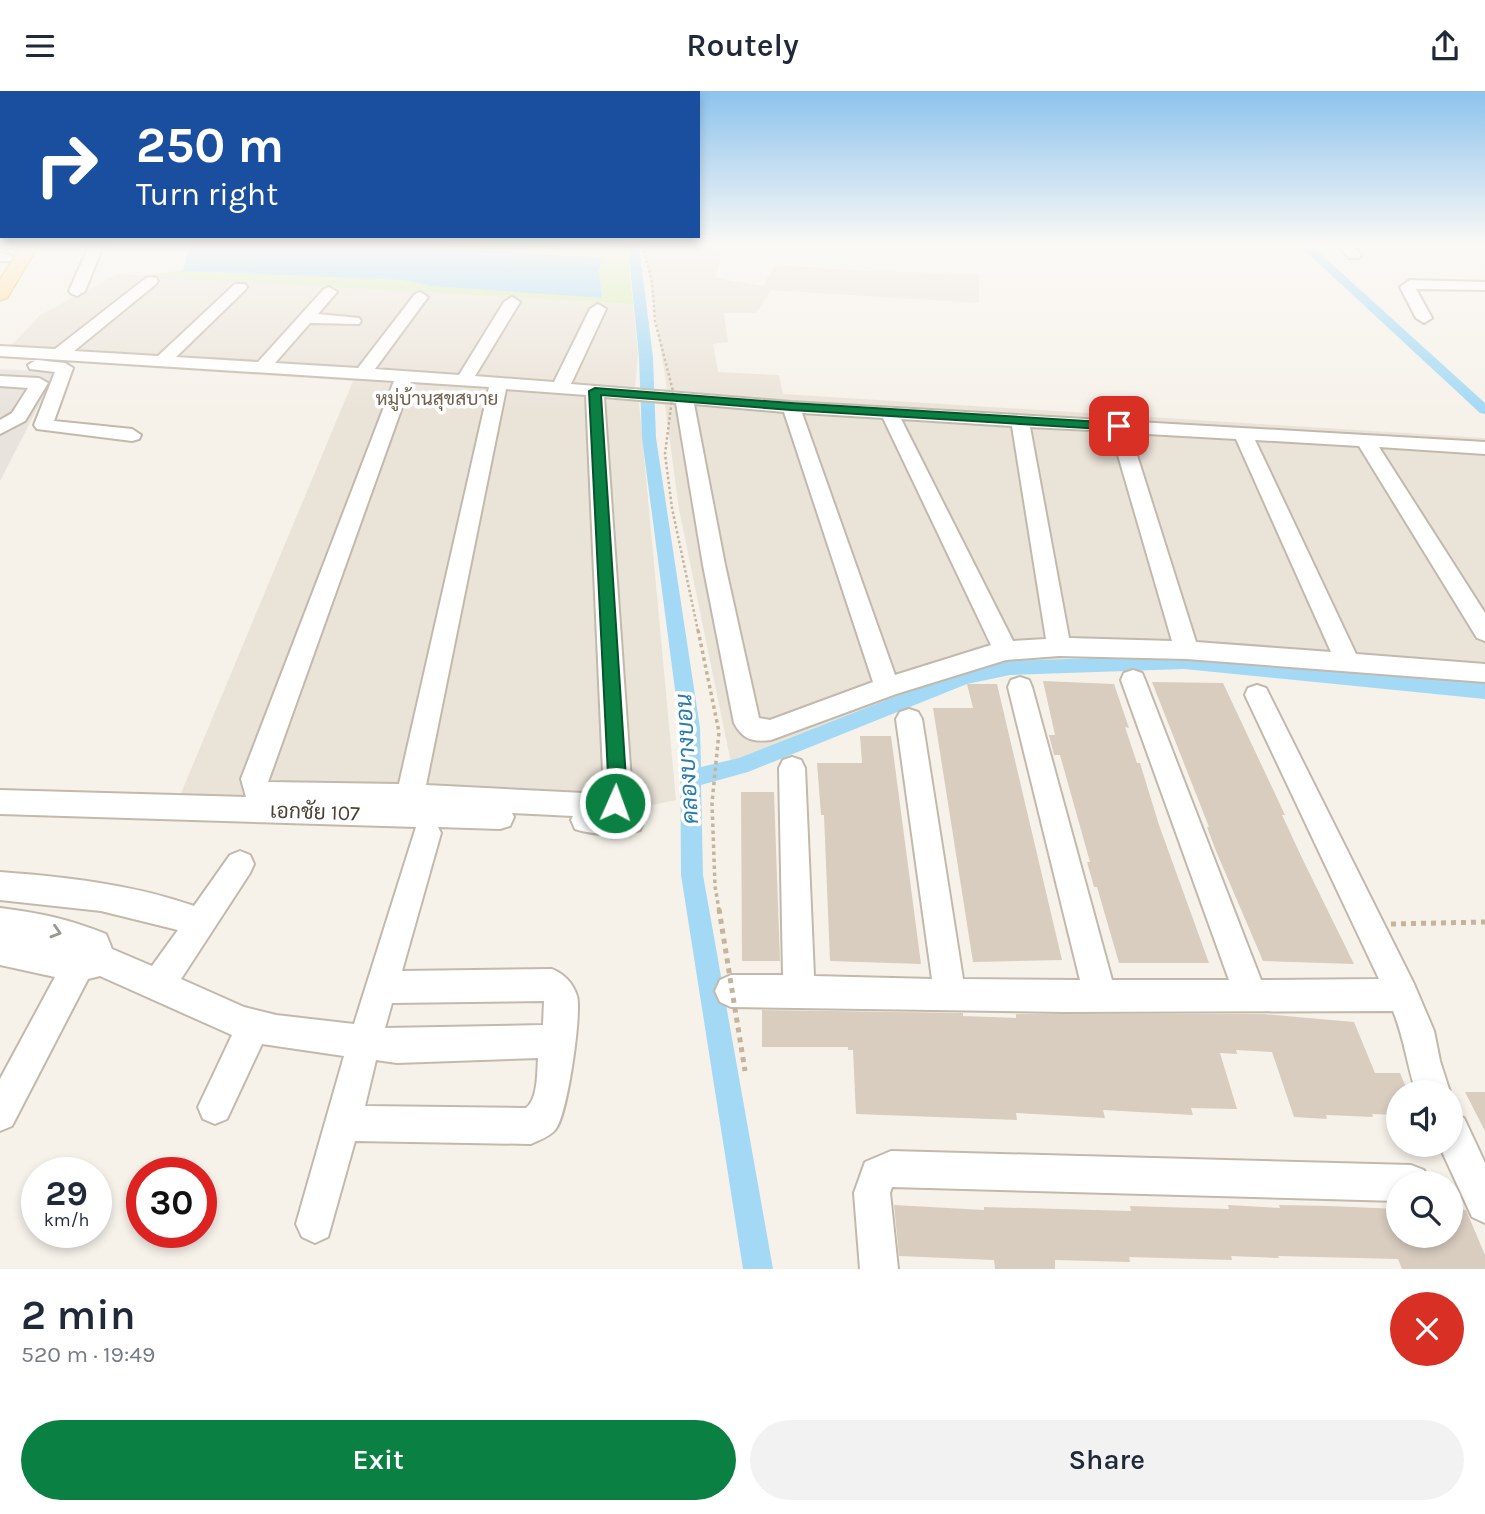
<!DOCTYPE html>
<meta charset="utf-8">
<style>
body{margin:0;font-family:Karla,Sarabun,sans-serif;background:#f2f2f3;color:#1f2937;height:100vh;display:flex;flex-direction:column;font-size:26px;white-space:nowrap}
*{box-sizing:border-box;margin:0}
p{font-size:23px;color:#747a83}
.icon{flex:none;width:38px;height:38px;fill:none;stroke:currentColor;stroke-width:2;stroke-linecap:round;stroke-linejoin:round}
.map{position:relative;height:1178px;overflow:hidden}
.details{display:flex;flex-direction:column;background:#fff;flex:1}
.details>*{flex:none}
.banner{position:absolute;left:0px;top:0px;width:700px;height:147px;box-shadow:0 4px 10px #0003;background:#1a4fa0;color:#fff;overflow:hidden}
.tools{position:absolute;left:1386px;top:989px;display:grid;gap:14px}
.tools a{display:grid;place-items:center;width:77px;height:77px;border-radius:50%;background:#fff;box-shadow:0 4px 10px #0003;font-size:35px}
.speed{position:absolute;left:21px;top:1066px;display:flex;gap:14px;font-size:35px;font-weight:700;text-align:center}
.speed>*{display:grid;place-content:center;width:91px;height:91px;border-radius:50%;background:#fff;box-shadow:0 4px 10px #0003;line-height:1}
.speed small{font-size:18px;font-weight:400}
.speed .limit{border:10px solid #d22;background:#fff;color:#111}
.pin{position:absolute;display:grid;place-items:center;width:60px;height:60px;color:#fff;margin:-30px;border-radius:14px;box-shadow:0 4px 10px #0006}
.me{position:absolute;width:77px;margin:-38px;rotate:2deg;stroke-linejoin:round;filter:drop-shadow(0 0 5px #0008)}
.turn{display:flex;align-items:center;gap:24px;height:147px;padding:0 21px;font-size:32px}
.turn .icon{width:91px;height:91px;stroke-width:2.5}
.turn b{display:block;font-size:49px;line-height:60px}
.round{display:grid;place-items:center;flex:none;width:74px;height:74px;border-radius:37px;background:#f2f2f3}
.summary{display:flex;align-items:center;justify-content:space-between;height:119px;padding:0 21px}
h1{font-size:42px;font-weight:600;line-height:52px}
.cta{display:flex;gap:14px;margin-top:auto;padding:14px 21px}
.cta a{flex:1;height:80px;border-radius:42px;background:#0b8043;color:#fff;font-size:28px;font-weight:600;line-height:80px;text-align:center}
.cta a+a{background:#f2f2f3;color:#1f2937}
header{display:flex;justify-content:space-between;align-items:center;height:91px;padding:0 21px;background:#fff;font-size:32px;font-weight:600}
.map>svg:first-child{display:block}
.residential{fill:#eae3d8}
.industrial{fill:#e9e3de}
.green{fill:#d5ecb1}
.water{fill:#a4d9f5}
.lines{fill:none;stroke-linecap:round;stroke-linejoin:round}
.canal{fill:#a4d9f5;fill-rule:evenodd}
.building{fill:#d8cdbf}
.minor-casing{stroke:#c2b9ac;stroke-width:4}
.major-casing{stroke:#ebba63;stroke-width:3}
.path{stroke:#c5b49c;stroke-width:5;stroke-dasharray:5 5;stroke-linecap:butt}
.minor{fill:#fff;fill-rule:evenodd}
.major{fill:#ffdc9a;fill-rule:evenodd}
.path-bridge-far2{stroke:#c5b49c;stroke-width:2.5;stroke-dasharray:2.5 2.5;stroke-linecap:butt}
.path-bridge-far1{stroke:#c5b49c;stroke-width:3.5;stroke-dasharray:3.5 3.5;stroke-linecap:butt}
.path-bridge{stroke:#c5b49c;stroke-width:5;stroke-dasharray:5 5;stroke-linecap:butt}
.oneway{stroke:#9c9791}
.route{fill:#0b8043;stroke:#07532c;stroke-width:2}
.labels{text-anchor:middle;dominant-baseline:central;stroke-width:7;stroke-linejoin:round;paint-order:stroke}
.far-neighbourhood-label{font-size:19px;fill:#6e5f4e;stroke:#fff}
.street-label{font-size:21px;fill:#4b4237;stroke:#fff}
.water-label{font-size:23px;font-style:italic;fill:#277cad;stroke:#fff}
</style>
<header><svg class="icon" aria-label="menu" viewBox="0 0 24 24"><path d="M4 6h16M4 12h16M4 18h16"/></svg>Routely<svg class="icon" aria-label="share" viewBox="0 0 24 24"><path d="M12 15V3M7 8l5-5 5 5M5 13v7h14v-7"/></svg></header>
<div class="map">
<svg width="1485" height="1178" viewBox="0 0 1485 1178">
<rect width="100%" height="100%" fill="#f6f2ea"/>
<!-- residential -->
<path class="residential" d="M644 155H721V168L715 187 763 195 775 174 866 180 979 183V212L771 199 756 222H724L728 251 713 253 718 281 779 284 783 303 1485 347V591L1427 584 1196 568 1079 565 968 580 871 621 731 672 679 418 665 314 639 311 676 709 614 722 179 707 353 290 0 267V261L16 250 40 224 118 183 633 213 638 263 635 297 667 298Z"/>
<!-- industrial -->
<path class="industrial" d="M0 278 56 281 0 390Z"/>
<!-- green -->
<path class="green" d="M425 155H551L603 160 605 155H627L633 213 140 185 178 180 403 189 430 195 602 207 599 180 601 167Z"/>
<!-- water -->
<path class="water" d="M199 155H425L602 167 599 180 602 207 430 195 403 189 183 180 188 158Z"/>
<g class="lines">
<!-- canal -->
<path class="canal" d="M628 155H639L653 266 656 347 700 637 701 676 739 667 957 581 1010 570 1184 564 1485 592V608L1184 578 1010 584 967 593 748 681 701 694 703 784 773 1178H743L681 784 680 637 642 347 639 266Z
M1300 155H1312L1485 312V323L1480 322Z"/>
</g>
<!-- building -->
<path class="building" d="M1043 590 1114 593 1129 637 1125 636 1137 672H1140L1159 734 1209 872H1119L1097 796H1094L1087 771H1090L1060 664H1054L1049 644H1055Z
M1152 591 1223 592 1285 724H1282L1302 767 1354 873 1263 870 1216 760 1207 736H1209Z
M967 593H997L1062 869 973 871 933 617H973Z
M860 645H891L921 873 830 870 824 724H821L817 672H862Z
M741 701H774L780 870H742Z
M762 919 963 922V925L1016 927V923H1263L1354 931 1375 982H1400L1408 1001H1398V1024L1372 1023 1373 1026 1326 1024 1327 1028 1294 1026 1272 961 1236 959 1237 963 1220 962 1237 1018 1191 1017 1193 1024 1103 1019 1105 1027 1016 1022 1017 1029 856 1023 853 959H848V956H762Z
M1465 1001H1485V1040Z
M894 1114 984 1119V1116L1131 1120 1130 1115 1229 1118 1228 1114 1280 1117 1279 1114 1329 1115 1398 1118V1144H1451V1118L1466 1119 1485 1164V1178H1402L1398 1168 1278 1165 1279 1167 1231 1165 1232 1169 1129 1166 1130 1171 1055 1169V1178H995L994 1169 899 1165Z"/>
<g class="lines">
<defs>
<path id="minor" d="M89 155H103L85 200 77 205 72 203 69 200Z
M1339 155H1354L1361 164 1359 167H1349Z
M0 162 10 164 12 167 10 170H0Z
M151 186 156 187 158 190 156 193 74 260 158 265 235 193H245L247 196 245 199 176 266 258 271 324 198 329 196 337 201 318 223 359 227 361 230 359 233 310 232 275 272 358 277 415 203 420 201 428 206 375 278 459 284 504 211 512 206 520 211 475 285 554 291 590 218 598 213 606 218 571 293 791 311 1485 351V363L1379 356 1485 522V550L1477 547 1359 355 1255 349 1356 563 1485 573V591L1187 568 1059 565 1006 569 896 603 771 649C753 651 743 649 734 632L703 474 676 312 604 306 632 704 626 718 640 721 644 730 640 739C622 745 593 744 575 738L571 729 573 725 512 722 514 726 510 735 500 738 438 736 441 742 402 880 552 878C564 883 573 892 577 905 582 922 567 1027 555 1039 549 1046 539 1049 531 1053L355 1050 328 1146 315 1152 302 1146 296 1133 344 965 262 953 227 1028 215 1033 203 1028 198 1016 232 944 100 885 88 888 12 1035 0 1040V988L55 886 0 874V817C40 822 68 828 106 843L112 858 152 875 178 839 101 820 0 809V781C66 786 131 793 194 815L230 764 240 760 250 764 254 773 250 782 181 888 244 916 276 924 354 933 416 736 0 723V699L246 706 241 688 394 290 0 265V255L55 258 146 187ZM411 291 489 296 399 693 268 691ZM506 298 586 304 604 703 426 694ZM694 313 784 321 873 591 770 629 759 627 725 474ZM802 322 883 327 991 554 895 584ZM901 328 1012 335 1046 548 1013 550ZM1030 336 1111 340 1172 550 1069 547ZM1130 342 1236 348 1331 561 1196 551ZM544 910 543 934 385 937 392 912ZM538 967C537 982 538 1008 526 1017L365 1015 376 969 397 972Z
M1410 189 1485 191V199L1416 198 1432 227 1424 232 1416 227 1400 196Z
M36 269 65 272 73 277 54 330 132 338 141 344 139 348 132 350 37 338 34 334 55 281 30 278 28 274Z
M0 285 39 287 48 292 25 330 0 343V329L12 322 28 297 0 295Z
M1133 579 1142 582 1145 589 1261 889 1379 888 1245 604 1248 597 1257 594 1266 597 1414 893 1434 940 1440 970 1450 1001H1416C1407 974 1404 946 1393 920L1065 921 731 916 720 911 715 900 720 889 731 884H783L779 677 783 669 792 666 801 669 805 677 814 885 932 888 896 628 900 621 909 618 918 621 922 628 963 888 1080 889 1008 596 1011 589 1020 586 1029 589 1032 596 1112 889H1229L1121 589 1124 582Z
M1451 1022 1464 1027 1485 1072V1132L1472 1126 1439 1054H1451Z
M891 1060 1411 1074 1424 1079 1429 1092H1398V1110L892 1096 890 1102 898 1178H860L854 1102 865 1071Z"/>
<path id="major" d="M21 155H38L7 207 0 209V189Z"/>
</defs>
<!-- minor casing -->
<use href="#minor" class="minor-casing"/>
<!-- major casing -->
<use href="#major" class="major-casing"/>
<!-- path -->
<path class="path" d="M1391 833 1485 831"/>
<!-- minor -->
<use href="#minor" class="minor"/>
<!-- major -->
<use href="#major" class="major"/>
<!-- path-bridge-far2 -->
<path class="path-bridge-far2" d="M643 155 652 190 655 230 673 300 665 363 672 417 698 540"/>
<!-- path-bridge-far1 -->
<path class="path-bridge-far1" d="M698 539 719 641 712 712 715 795 719 819"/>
<!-- path-bridge -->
<path class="path-bridge" d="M719 818 745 980"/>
</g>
<!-- one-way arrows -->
<defs><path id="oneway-chevron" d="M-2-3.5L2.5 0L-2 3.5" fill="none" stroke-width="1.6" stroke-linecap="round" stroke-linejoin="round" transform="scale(1.75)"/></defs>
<use class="oneway" href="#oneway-chevron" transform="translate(56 841) rotate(17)"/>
<!-- sky -->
<linearGradient id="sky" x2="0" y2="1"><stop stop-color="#8dc3ed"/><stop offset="0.48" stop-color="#fbf9f6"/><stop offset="1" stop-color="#fbf9f6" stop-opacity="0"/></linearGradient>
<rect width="1485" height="320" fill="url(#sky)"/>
<!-- route -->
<path class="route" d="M595 297 791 312 1119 332 1125 335 1119 339 791 319 601 304 627 704 622 718 615 720 609 718 606 712 609 704 589 300Z"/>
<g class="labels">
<!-- far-neighbourhood labels -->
<g class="far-neighbourhood-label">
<text x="437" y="308">หมู่บ้านสุขสบาย</text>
</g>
<!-- street labels -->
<g class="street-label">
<text transform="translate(315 721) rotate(2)">เอกชัย 107</text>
</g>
<!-- water labels -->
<g class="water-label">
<text transform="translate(687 668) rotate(-93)">คลองบางบอน</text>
</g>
</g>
</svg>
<div class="tools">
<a><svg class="icon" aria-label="sound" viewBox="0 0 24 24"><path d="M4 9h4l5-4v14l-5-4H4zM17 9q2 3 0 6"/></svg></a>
<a><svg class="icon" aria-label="search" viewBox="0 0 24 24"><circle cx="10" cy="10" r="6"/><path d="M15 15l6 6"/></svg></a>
</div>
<div class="speed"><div>29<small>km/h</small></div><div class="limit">30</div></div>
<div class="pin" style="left:1119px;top:335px;background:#d93025"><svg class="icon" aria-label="arrive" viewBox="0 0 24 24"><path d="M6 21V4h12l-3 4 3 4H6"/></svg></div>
<svg class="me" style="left:615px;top:712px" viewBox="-20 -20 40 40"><circle r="17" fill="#0b8043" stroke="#fff" stroke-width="3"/><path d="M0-11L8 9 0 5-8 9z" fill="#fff"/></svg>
<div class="banner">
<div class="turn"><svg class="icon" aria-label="right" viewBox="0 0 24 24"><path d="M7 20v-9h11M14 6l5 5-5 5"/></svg><div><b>250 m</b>Turn right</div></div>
</div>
</div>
<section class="details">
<div class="summary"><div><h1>2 min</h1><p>520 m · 19:49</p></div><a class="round" style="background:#d93025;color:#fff"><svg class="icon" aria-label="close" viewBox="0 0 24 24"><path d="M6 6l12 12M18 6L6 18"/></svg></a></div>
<div class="cta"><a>Exit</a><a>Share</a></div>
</section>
